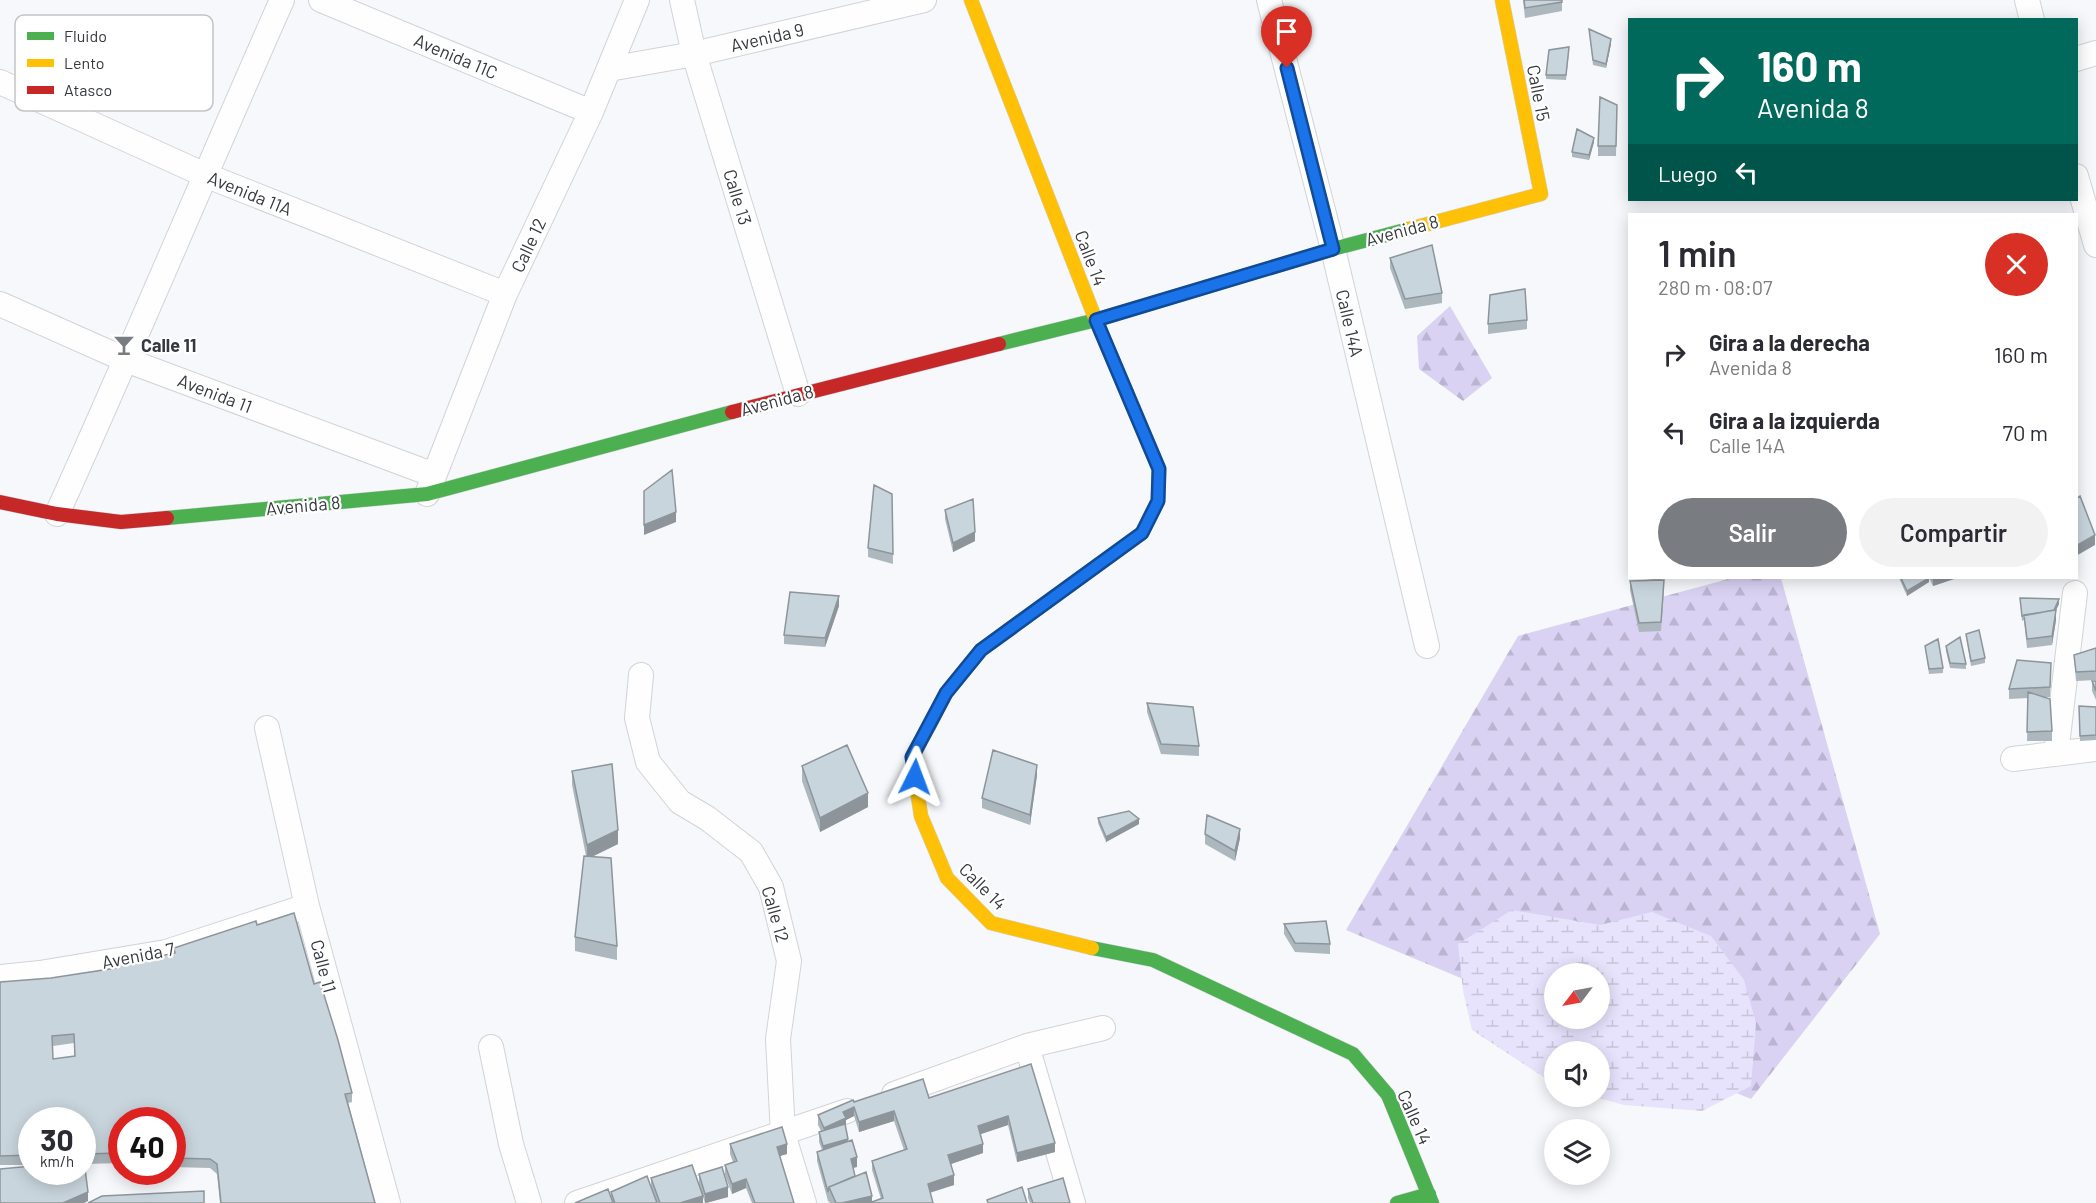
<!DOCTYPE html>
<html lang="es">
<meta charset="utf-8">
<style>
body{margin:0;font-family:Barlow,sans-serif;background:#f2f2f3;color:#2b2b33;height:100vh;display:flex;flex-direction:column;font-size:22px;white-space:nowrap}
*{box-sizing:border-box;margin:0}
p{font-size:20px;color:#7c7c81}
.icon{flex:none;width:33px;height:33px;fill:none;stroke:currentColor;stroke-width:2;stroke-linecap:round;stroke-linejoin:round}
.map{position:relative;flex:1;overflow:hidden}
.side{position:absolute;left:1628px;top:213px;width:450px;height:366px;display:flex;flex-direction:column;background:#fff;border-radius:0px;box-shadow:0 3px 15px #0003}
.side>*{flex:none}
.banner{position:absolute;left:1628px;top:18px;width:450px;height:183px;border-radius:0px;box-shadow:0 3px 15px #0003;background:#00695c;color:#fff;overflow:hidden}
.needle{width:39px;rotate:238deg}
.fabs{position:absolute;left:1544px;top:963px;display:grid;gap:12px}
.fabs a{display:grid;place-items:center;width:66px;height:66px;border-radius:50%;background:#fff;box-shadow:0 3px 15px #0003;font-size:30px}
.speed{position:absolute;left:18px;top:1107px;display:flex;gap:12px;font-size:30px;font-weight:700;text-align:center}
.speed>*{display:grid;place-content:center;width:78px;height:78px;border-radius:50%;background:#fff;box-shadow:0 3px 15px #0003;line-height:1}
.speed small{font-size:15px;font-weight:400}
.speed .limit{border:9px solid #d22;background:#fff;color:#111}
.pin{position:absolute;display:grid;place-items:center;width:51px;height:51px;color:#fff;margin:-62px -26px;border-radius:50% 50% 50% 0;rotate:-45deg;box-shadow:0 0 6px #0007}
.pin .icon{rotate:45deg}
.me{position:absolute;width:66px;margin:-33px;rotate:3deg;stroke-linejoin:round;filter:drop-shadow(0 0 4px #0008)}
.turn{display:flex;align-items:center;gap:21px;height:126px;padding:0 30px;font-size:27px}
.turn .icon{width:78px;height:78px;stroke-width:2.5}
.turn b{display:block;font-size:42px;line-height:51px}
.then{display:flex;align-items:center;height:57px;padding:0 30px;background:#0003;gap:12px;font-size:22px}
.round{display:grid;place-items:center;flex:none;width:63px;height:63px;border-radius:32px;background:#f2f2f3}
.headline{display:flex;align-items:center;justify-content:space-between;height:102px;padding:0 30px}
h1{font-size:36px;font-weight:600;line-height:45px}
.primary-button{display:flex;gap:12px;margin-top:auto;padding:12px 30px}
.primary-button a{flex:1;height:69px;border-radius:36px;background:#797c80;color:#fff;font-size:24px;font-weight:600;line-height:69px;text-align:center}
.primary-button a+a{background:#f2f2f3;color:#2b2b33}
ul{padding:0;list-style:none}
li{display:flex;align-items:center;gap:18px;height:78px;padding:0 30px}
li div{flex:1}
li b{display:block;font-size:22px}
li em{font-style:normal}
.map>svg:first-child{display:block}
.forest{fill:url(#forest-firs)}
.wetland{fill:url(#wetland-marsh);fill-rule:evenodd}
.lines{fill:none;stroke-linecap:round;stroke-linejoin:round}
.street-casing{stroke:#d0d4d7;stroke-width:26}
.fast-casing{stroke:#d0d4d7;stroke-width:15}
.slow-casing{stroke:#d0d4d7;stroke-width:15}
.jam-casing{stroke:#d0d4d7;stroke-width:15}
.street{stroke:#fefefe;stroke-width:24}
.fast{stroke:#4caf50;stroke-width:14}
.slow{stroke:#ffc107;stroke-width:14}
.jam{stroke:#c62828;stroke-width:14}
.wall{fill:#adb7be;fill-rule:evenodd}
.shaded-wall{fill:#8d959b}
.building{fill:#c9d5dd;stroke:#8d959b;stroke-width:1.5;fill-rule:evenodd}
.route-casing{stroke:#114b97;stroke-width:15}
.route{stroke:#1a73e8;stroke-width:10}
.labels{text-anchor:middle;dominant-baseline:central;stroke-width:4.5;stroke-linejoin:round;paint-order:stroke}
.street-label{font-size:18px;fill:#35393e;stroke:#fff}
.poi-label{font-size:18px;font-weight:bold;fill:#35393e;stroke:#fff;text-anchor:start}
.key{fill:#fff;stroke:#c2c4c5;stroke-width:1.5}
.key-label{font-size:16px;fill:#35393e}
</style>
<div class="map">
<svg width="2096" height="1203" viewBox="0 0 2096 1203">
<defs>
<pattern id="forest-firs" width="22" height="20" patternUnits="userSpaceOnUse" patternTransform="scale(1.5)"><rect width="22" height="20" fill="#d9d2f2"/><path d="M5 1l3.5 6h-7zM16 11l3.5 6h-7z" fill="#bbb5d1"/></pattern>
<pattern id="wetland-marsh" width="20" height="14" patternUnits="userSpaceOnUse" patternTransform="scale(1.5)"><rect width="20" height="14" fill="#e8e3fd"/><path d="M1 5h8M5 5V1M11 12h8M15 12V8" fill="none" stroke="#c8c4da"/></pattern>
</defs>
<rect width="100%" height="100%" fill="#f6f8fb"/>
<!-- forest -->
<path class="forest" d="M1450 306 1492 378 1463 401 1419 369 1417 336Z
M1732 578H1781L1880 934 1751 1099 1558 1019 1599 1018V974H1554V1017L1346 930 1518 636Z"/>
<!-- wetland -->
<path class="wetland" d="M1512 910 1600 925 1652 912 1711 936 1744 980 1756 1023 1751 1086 1702 1111 1624 1105 1595 1097 1599 1096V1052H1554V1084L1472 1030 1463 991 1458 944ZM1554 974H1599V1018H1554Z"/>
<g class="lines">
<defs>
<path id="street" d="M321 0 591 112
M682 0 694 54 798 394
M1269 0 1333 249 1427 646
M2027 0 2032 20
M2076 59 2096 53
M609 69 694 54 924 0
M0 82 205 175 505 294
M2076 176 2096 245
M0 304 126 360 434 475
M427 494 505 294 591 112 637 0
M57 514C134 344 206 171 282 0
M641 675 637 718 648 762 680 802 707 818 751 852 771 887 789 961 778 1039 783 1134 804 1203
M267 728 307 906 388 1203
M2056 754 2075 593
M2013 759 2096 749
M0 977 40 973 166 952 307 906
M1027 1046 1073 1203
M491 1047 511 1144 529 1203
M894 1094 1027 1046 1103 1028
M577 1203 847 1111"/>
<path id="fast" d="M999 344 1096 320 1333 249 1409 229
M167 518 427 494 732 412
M929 726 946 693 981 650 1142 533 1158 501 1159 469 1095 318
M1092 948 1153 960 1353 1054 1388 1095 1432 1203
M1397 1203 1429 1194"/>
<path id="slow" d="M971 0 1095 318
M1409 229 1541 194 1502 0
M929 726 912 757 921 816 947 878 991 923 1092 948"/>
<path id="jam" d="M732 412 999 344
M0 502 57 514 121 522 167 518"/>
</defs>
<!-- street casing -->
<use href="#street" class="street-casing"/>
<!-- fast casing -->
<use href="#fast" class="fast-casing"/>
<!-- slow casing -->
<use href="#slow" class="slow-casing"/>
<!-- jam casing -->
<use href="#jam" class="jam-casing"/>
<!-- street -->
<use href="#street" class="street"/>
<!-- fast -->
<use href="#fast" class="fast"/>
<!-- slow -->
<use href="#slow" class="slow"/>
<!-- jam -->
<use href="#jam" class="jam"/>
</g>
<!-- wall -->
<path class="wall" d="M1523 0H1562V11L1525 18Z
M1589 29 1611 44 1606 68 1593 65Z
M1569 52 1566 80 1546 79V75Z
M1617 105 1616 156H1598V146Z
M1594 142 1589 160 1572 157V152Z
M1390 258 1442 293V303L1405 309 1390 268Z
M1527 320V329L1488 334V324Z
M892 494 893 564 868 557V548Z
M945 510 975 541 953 552 945 519Z
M1645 578H1664L1660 580 1664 589 1661 631 1639 632 1630 590V581L1654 580 1645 579Z
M1899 578H1929V582L1907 596Z
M1929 578H1954V579L1933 586Z
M2020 598 2059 604 2056 610V620L2052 645 2027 648 2024 620 2022 621Z
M839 606 825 647 784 644V635Z
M1966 634 1985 658V663L1971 666Z
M1925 646 1943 668V673L1929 674Z
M1946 646 1966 664V669L1950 668 1946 651Z
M2096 648V680L2076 681 2074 655Z
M2051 663 2050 697H2044L2052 731V741H2027L2028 698 2009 699V689Z
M2092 681H2096V700L2092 691Z
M1147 703 1199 746V756L1161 754 1147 712Z
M2079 706 2096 707V740L2080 741Z
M802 766 868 807 820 832 802 781Z
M572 771 618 844 592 857 617 946V960L575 951V937L586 856 572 785Z
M1037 775 1030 825 982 808V798Z
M1098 818 1139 824 1106 842 1098 823Z
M1205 834 1240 838 1235 861 1205 844Z
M1284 924 1330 944V954L1295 952 1284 934Z
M257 925 314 984 352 1093V1102L348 1103 375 1203H220L217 1174 210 1168 172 1167V1120H122V1163L85 1164 88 1201 82 1172V1120H32V1165H0V982L51 978 116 968 174 954V948ZM74 1043V1056L53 1059V1046Z
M1031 1064 1055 1152 1017 1162 1008 1125 981 1134 983 1153 951 1164 954 1185 930 1193 933 1203H830L828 1201 817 1161V1152L822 1150 819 1142V1132L821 1131 818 1125V1115L854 1102 929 1098ZM854 1116 859 1132 894 1121 904 1150 872 1161V1170L881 1199 872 1202 855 1176 853 1168 857 1167 848 1142 845 1128 846 1120Z
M730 1144 787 1154 779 1156 794 1203H752L746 1188 732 1194 725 1175V1165L733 1162 730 1154Z
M699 1174 728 1197 707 1203H705L703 1197V1203H575L611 1196V1192L651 1188V1178L699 1183Z
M1028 1189 1070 1203H1030L1028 1198Z"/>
<!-- shaded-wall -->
<path class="shaded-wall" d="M1611 39V44L1606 68V64Z
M1594 138V142L1589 160V155Z
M676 512V522L644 535V525Z
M975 532V541L953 552V543Z
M2095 535V545L2076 556V546Z
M1929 578V582L1907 596V591Z
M1933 578H1954V579L1933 586Z
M839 596V606L825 647V638Z
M2059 599V604L2054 614V610Z
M2056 610V620L2052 645V636Z
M1037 765V775L1030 825V815Z
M868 793V807L820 832V818Z
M1139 819V824L1106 842V837Z
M1240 829V838L1235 861V851Z
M618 830V844L587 859V845Z
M854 1107V1116L846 1120V1128L824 1138V1128L843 1112Z
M894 1111V1121L859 1132V1122Z
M1008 1116V1125L978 1135V1126Z
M848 1139V1149L823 1156V1146Z
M1055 1143V1152L1017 1162V1153Z
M787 1144V1154L777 1157V1147Z
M983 1144V1153L948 1165V1155Z
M857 1157V1167L851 1168V1159Z
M954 1175V1185L928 1193V1184Z
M746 1179V1188L732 1194V1184Z
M728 1187V1197L705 1203V1194Z
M88 1192V1201L84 1203H63Z
M703 1196V1203H680Z
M872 1196V1203H842Z"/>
<!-- building -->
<path class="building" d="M1524 0H1562V2L1525 8Z
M1589 29 1611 39 1606 64 1593 60Z
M1569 47 1566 75H1546L1549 50Z
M1600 97 1617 105 1616 146H1598Z
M1577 129 1594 138 1589 155 1572 152Z
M1432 245 1442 293 1405 299 1390 258Z
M1525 289 1527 320 1488 324 1490 295Z
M672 470 676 512 644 525V491Z
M874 485 892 494 893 554 868 548Z
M2080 496 2095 535 2076 546V499Z
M973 499 975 532 953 543 945 510Z
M1901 578H1929L1907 591Z
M1664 580 1661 622 1639 623 1630 581Z
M790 592 839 596 825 638 784 635Z
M2020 598 2059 599 2054 610 2022 616Z
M2056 610 2052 636 2027 639 2024 615Z
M1979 630 1985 658 1971 661 1966 634Z
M1960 637 1966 664 1950 663 1946 646Z
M1938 639 1943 668 1929 669 1925 646Z
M2096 648V671L2076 672 2074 655Z
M2017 660 2051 663 2050 687 2009 689Z
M2092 681H2096V691Z
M2028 692 2050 699 2052 731 2027 732Z
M1147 703 1193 707 1199 746 1161 744Z
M2079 706 2096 707V735L2080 736Z
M847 745 868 793 820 818 802 766Z
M993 750 1037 765 1030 815 982 798Z
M612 764 618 830 587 845 572 771Z
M1129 811 1139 819 1106 837 1098 818Z
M1207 815 1240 829 1235 851 1205 834Z
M584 856 611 858 617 946 575 937Z
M294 913 314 984 320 982 338 1040 352 1093 345 1094 375 1203H221L217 1164 210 1159 172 1158V1120H122V1153L82 1154V1120H32V1155L0 1156V982L51 978 116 968V965L175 953 174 948 256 921 257 925ZM74 1034 75 1056 53 1059 52 1036Z
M1326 921 1330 944 1295 943 1284 924Z
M1031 1064 1055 1143 1017 1153 1008 1116 978 1126 983 1144 948 1155 954 1175 928 1184 933 1203H869L883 1198 872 1161 907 1149 894 1111 859 1122 854 1107 843 1112 846 1118 824 1128 818 1115 853 1100 854 1102 923 1079 929 1098Z
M845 1124 848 1139 823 1146 819 1132Z
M782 1127 787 1144 777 1147 794 1203H755L746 1179 732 1184 725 1165 737 1161 730 1144Z
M852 1140 857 1157 851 1159 855 1176 829 1187 828 1192 817 1152Z
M82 1161H84L88 1192 63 1203H0V1169L32 1166V1172H82Z
M692 1165 703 1196 680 1203H660L651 1178Z
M722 1167 728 1187 705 1194 699 1174Z
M866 1172 872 1196 842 1203H836L829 1187Z
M647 1176 657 1203H615L611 1192Z
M1063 1178 1070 1203H1033L1028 1189Z
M1022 1187 1027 1203H988L987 1200Z
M608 1189 613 1203H575Z
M204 1191V1203H88L102 1196Z"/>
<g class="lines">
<defs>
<path id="route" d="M915 777 912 757 946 693 981 650 1142 533 1158 501 1159 469 1096 320 1333 249 1287 68"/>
</defs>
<!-- route casing -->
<use href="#route" class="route-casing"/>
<!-- route -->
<use href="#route" class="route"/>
</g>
<!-- icons -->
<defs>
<symbol id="bar-bare" viewBox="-9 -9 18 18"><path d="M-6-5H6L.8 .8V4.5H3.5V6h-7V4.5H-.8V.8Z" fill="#797c80" stroke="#fff" stroke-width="2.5" paint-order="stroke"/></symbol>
</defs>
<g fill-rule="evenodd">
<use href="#bar-bare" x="109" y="330" width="30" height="30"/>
</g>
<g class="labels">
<!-- street labels -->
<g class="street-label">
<text transform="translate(767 37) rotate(-13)">Avenida 9</text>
<text transform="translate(456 56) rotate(23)">Avenida 11C</text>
<text transform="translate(1539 93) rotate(79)">Calle 15</text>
<text transform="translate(250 193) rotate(22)">Avenida 11A</text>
<text transform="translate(738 197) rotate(73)">Calle 13</text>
<text transform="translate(1402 230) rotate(-15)">Avenida 8</text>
<text transform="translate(528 245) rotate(-65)">Calle 12</text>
<text transform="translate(1091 258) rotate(69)">Calle 14</text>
<text transform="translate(1350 323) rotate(77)">Calle 14A</text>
<text transform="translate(215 393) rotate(21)">Avenida 11</text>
<text transform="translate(777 400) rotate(-15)">Avenida 8</text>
<text transform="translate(303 505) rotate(-5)">Avenida 8</text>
<text transform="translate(983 886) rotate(45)">Calle 14</text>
<text transform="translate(776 914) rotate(74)">Calle 12</text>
<text transform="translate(138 955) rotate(-11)">Avenida 7</text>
<text transform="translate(324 966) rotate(75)">Calle 11</text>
<text transform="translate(1415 1117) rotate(66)">Calle 14</text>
</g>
<!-- poi labels -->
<g class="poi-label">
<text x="141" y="345">Calle 11</text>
</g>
</g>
<!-- legend -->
<rect x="15" y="15" width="198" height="96" rx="9" class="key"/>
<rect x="27" y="32" width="27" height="8" fill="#4caf50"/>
<rect x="27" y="59" width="27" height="8" fill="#ffc107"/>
<rect x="27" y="86" width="27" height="8" fill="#c62828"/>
<g class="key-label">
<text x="64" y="42">Fluido</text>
<text x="64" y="69">Lento</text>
<text x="64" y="96">Atasco</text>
</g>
</svg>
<div class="fabs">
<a><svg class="needle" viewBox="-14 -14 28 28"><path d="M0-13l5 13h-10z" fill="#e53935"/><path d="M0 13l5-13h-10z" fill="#7c7c81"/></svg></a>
<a><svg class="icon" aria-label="sound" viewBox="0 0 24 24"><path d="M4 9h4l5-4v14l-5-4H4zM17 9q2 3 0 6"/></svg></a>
<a><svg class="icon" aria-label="layers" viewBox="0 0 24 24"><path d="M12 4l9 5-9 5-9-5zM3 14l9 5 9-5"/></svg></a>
</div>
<div class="speed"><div>30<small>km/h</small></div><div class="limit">40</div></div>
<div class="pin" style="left:1287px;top:68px;background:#d93025"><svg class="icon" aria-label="arrive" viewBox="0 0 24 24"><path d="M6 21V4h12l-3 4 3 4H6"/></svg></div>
<svg class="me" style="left:915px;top:777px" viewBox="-20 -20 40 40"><path d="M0-17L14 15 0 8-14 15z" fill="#1a73e8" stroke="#fff" stroke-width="4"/></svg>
<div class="banner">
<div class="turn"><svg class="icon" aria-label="right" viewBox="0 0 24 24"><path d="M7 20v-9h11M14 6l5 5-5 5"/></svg><div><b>160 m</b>Avenida 8</div></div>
<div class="then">Luego<svg class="icon" aria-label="left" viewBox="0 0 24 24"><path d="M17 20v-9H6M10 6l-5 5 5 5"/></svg></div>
</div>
<section class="side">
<div class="headline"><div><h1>1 min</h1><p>280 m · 08:07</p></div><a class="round" style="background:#d93025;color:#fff"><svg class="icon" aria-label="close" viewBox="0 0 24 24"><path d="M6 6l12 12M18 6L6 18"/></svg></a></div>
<ul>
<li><svg class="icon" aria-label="right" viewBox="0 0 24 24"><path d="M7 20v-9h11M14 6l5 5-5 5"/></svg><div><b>Gira a la derecha</b><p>Avenida 8</p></div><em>160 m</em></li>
<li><svg class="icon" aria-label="left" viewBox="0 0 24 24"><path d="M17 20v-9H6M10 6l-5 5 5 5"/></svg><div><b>Gira a la izquierda</b><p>Calle 14A</p></div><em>70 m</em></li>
</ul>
<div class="primary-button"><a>Salir</a><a>Compartir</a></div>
</section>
</div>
